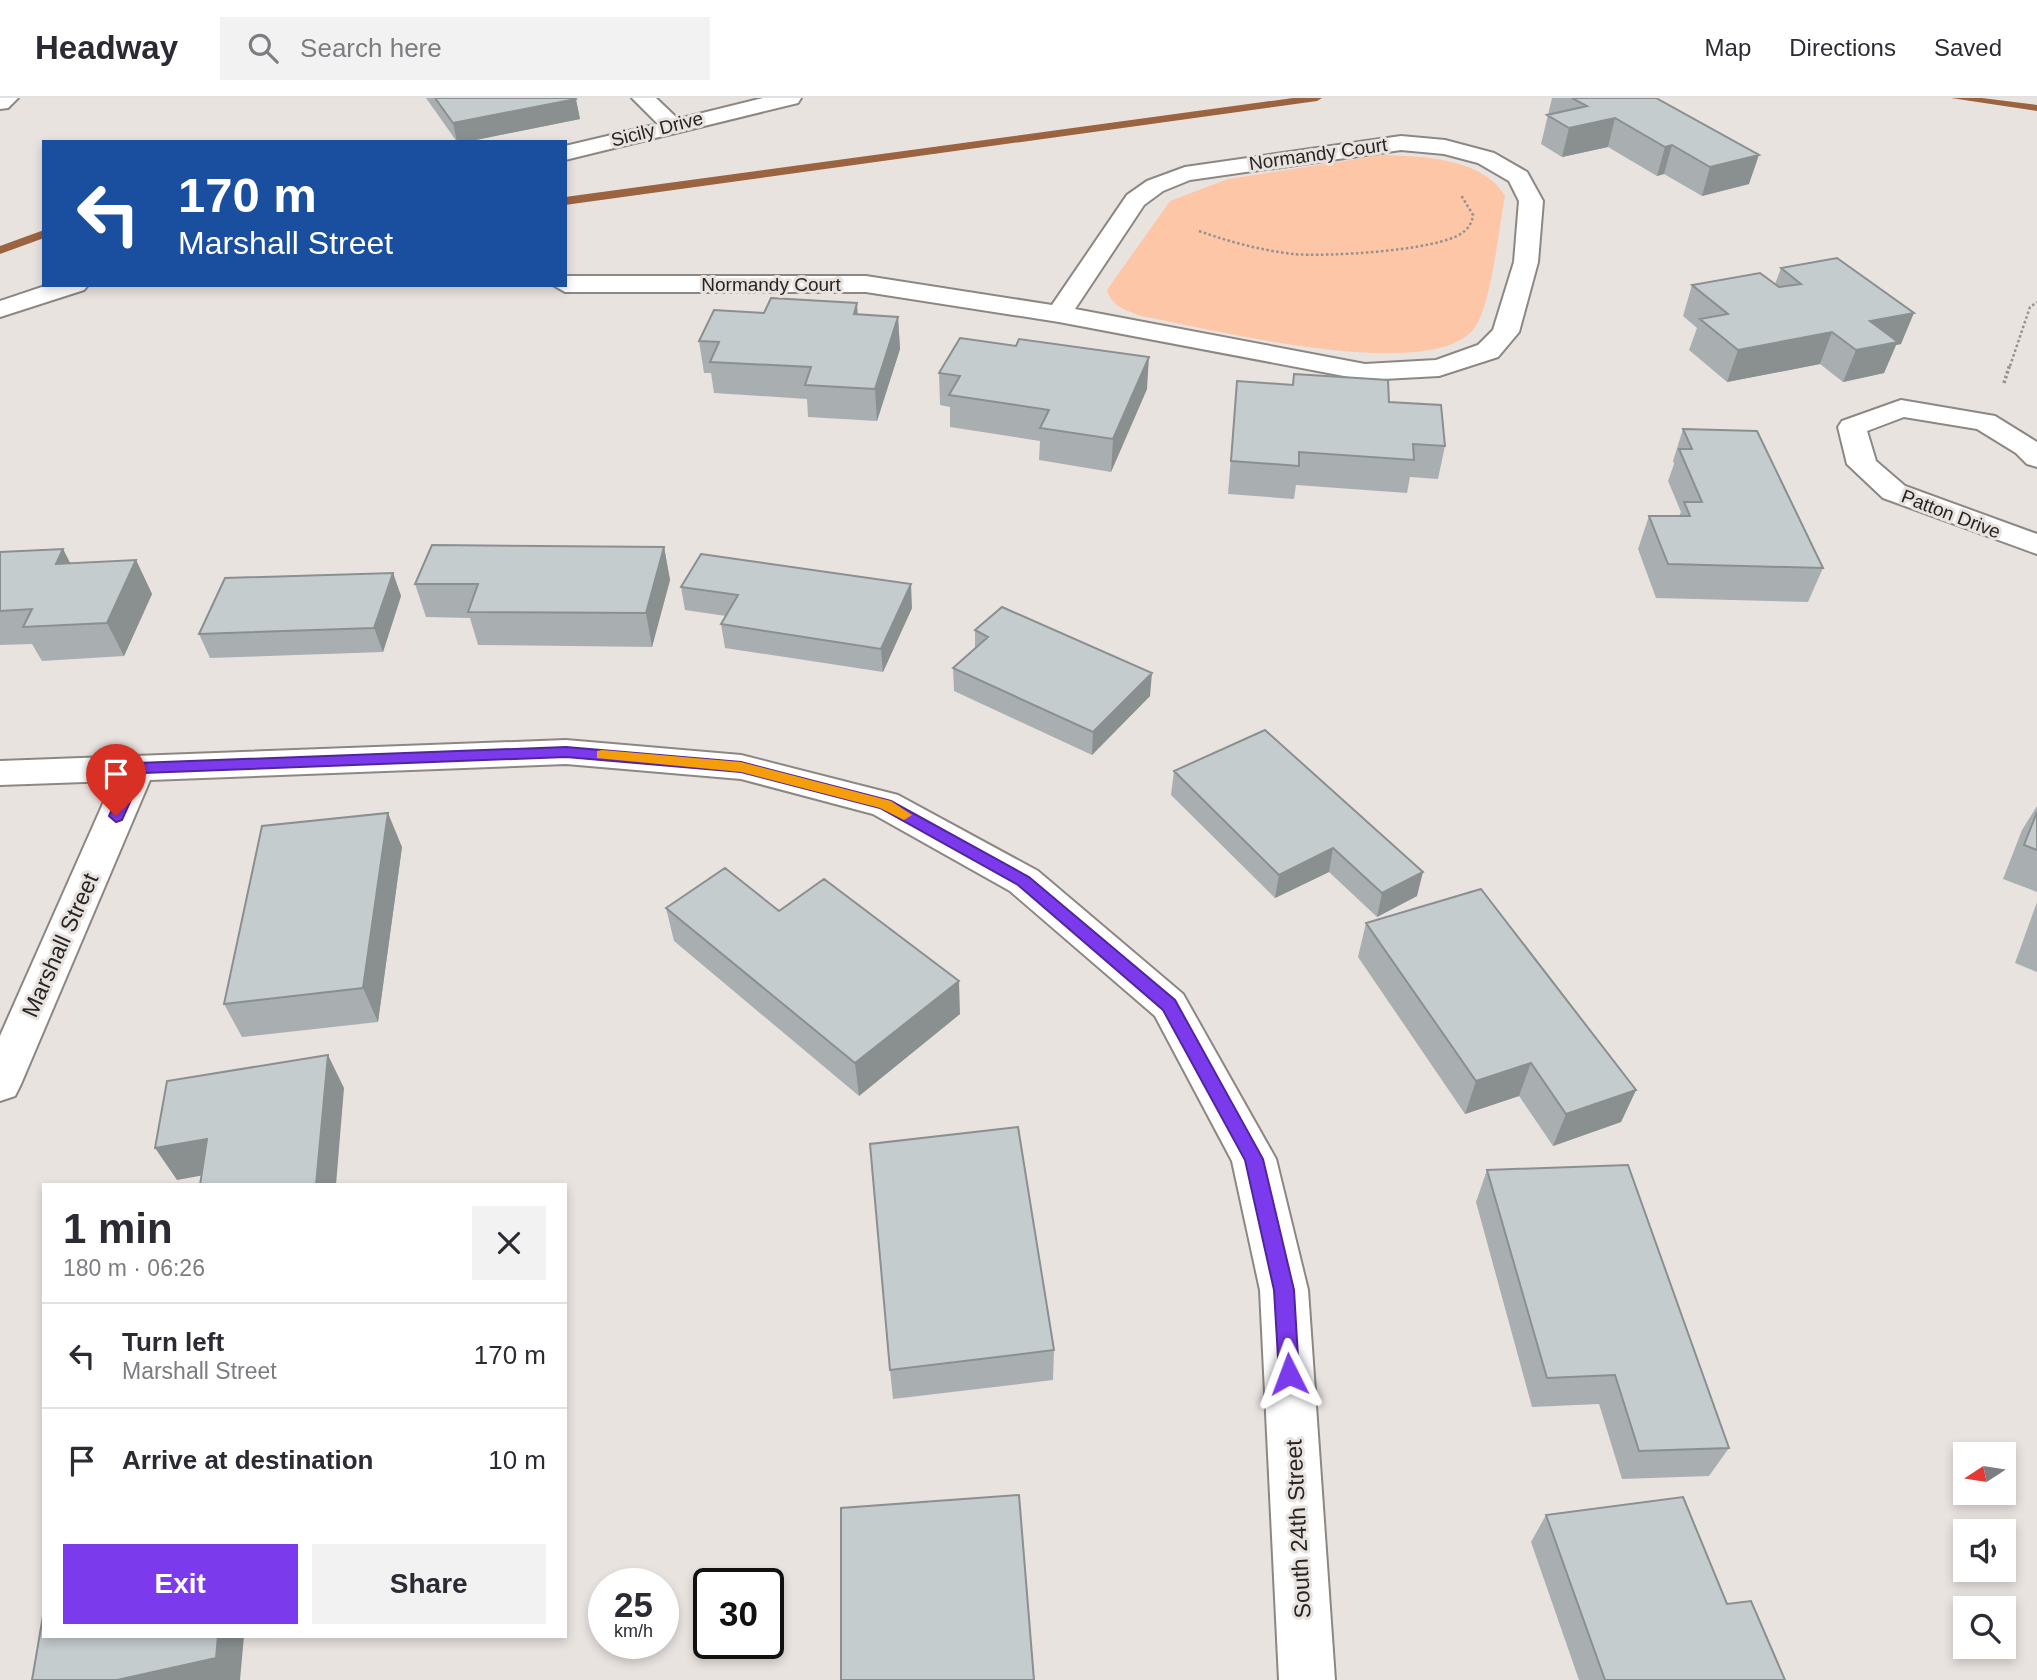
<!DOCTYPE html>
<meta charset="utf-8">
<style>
body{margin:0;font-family:Arial,sans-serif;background:#f2f2f3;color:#2b2b33;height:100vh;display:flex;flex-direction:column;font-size:26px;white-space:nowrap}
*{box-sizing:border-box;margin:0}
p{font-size:23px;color:#7c7c81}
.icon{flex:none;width:38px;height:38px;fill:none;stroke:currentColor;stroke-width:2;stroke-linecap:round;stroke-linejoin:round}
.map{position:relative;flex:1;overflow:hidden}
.sheet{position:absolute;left:42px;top:1085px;width:525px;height:455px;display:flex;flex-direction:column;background:#fff;border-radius:0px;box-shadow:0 4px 10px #0003}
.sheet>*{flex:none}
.guide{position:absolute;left:42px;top:42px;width:525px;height:147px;border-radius:0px;box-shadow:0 4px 10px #0003;background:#1a4fa0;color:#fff;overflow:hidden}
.needle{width:46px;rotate:258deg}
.fabs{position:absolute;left:1953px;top:1344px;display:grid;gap:14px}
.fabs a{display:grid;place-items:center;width:63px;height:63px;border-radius:0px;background:#fff;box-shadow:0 4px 10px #0003;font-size:35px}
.speed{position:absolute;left:588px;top:1470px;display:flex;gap:14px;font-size:35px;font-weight:700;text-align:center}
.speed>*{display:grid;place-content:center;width:91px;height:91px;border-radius:50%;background:#fff;box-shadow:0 4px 10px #0003;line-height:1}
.speed small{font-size:18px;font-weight:400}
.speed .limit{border:4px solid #111;border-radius:10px;background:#fff;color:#111}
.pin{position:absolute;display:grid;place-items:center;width:60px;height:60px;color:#fff;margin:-72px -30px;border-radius:50% 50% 50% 0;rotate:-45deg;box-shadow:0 0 7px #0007}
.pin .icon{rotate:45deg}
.me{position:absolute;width:77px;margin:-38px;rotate:357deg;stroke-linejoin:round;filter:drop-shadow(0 0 5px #0008)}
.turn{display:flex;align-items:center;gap:24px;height:147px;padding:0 21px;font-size:32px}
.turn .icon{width:91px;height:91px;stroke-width:2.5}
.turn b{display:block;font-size:49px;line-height:60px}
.round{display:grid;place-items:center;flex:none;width:74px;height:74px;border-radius:0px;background:#f2f2f3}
.head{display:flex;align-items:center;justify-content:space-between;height:119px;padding:0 21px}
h1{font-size:42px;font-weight:700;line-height:52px}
.action{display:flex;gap:14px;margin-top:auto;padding:14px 21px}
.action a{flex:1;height:80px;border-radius:0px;background:#7c3aed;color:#fff;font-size:28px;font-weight:700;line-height:80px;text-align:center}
.action a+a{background:#f2f2f3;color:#2b2b33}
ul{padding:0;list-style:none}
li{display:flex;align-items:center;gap:21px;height:105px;padding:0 21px;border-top:2px solid #e1e1e2}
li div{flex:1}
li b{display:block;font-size:26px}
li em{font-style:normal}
header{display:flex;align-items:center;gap:42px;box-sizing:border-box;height:98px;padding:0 35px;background:#fff;border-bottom:2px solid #e1e1e2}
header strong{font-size:33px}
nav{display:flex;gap:38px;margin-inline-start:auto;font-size:24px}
.search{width:490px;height:63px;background:#f2f2f3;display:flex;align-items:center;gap:18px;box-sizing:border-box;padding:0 24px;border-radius:0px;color:#7c7c81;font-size:26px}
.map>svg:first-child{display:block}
.green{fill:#fcc6a7}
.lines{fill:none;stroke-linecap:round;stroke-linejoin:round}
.stream{fill:#9b633f;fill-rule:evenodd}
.minor-casing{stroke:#8d8784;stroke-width:4}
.tertiary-casing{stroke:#8d8784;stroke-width:4}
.path-far1{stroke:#95918f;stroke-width:2.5;stroke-dasharray:2.5 2.5;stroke-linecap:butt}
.path{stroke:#95918f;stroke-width:3.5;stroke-dasharray:2.5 2.5;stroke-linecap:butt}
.minor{fill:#fff;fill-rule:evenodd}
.tertiary{fill:#fff;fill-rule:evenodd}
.wall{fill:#a9afb1}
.shaded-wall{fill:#8a8f90}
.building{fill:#c5ccce;stroke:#8a8f90;stroke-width:2}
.route{fill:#7c3aed;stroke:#51269a;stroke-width:2}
.slow{fill:#f59e0b}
.labels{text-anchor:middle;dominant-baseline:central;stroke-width:6;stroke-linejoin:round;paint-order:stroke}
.far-street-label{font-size:19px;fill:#272524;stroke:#e9e3e0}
.street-label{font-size:23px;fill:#272524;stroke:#e9e3e0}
</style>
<header>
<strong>Headway</strong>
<div class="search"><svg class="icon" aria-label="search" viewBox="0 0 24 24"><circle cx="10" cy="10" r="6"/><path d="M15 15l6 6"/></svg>Search here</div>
<nav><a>Map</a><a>Directions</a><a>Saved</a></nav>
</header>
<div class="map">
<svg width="2037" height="1582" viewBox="0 0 2037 1582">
<rect width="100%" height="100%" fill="#e9e3e0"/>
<!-- green -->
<path class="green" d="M1382 57C1422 58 1483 60 1505 98 1499 129 1491 211 1473 232 1427 286 1207 230 1141 218 1126 212 1112 209 1107 192L1170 103 1228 81Z"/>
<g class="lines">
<!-- stream -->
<path class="stream" d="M1293 0H1322L1317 3 565 107V99Z
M1951 0H1982L2037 7V13Z
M44 132V140L0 156V148Z"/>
<defs>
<path id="minor" d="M632 0H656L678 21 763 0H801L798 5 565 62V48L658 26Z
M1401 38 1445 42 1494 55 1527 74 1543 103 1538 164 1519 234 1498 259 1439 278 1365 282 1059 224 866 194H565L553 187H565V178H866L1052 207 1127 97 1147 83 1185 69ZM1401 52 1444 56 1478 65 1509 83 1519 103 1514 164 1493 232 1478 247 1436 262 1365 266 1075 211 1144 107 1163 93 1190 82Z
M48 187H88L84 192 0 219V203Z
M1901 302 1995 318 2037 344V369L2027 366 2016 355 1977 331 1904 319 1867 333 1876 363 1905 388 2037 436V456L1883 400 1847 366 1838 329 1842 323Z
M566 642 741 657 898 697 1038 773 1183 896 1276 1061 1308 1192 1335 1582H1279L1260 1192 1232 1063 1155 918 1010 793 873 716 741 681 566 666 150 682 21 986 15 998 0 1003V938L113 683 0 687V663Z"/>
<path id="tertiary" d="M0 0H18L8 10 0 11Z"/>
</defs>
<!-- minor casing -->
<use href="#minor" class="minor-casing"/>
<!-- tertiary casing -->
<use href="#tertiary" class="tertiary-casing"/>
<!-- path-far1 -->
<path class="path-far1" d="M1199 133C1230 144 1260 152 1293 156 1325 159 1437 153 1462 135 1468 131 1472 125 1473 117L1461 97
M2010 268 2030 209 2037 204"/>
<!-- path -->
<path class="path" d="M2004 285 2010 266"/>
<!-- minor -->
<use href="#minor" class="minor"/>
<!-- tertiary -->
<use href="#tertiary" class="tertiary"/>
</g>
<!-- wall -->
<path class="wall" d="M426 0H575L580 21 466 44H457Z
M1552 0H1656L1749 86 1702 98 1664 76 1657 78 1608 49 1562 59 1541 46Z
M1781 170 1901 246 1896 247 1884 275 1843 284 1820 266 1727 284 1689 252 1697 230 1683 218 1692 187 1775 186Z
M764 215 858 217 898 219 900 251 877 323 808 319 807 301 714 295 711 275H704L699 243Z
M939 275 1147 291 1111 374 1039 362 1040 343 950 329V309L940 307Z
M1294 276 1389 304 1445 348 1438 381 1410 379 1407 395 1296 387 1294 401 1228 396 1237 283 1292 287Z
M1683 331 1823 470 1808 504 1656 500 1638 451 1649 418H1679L1681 414 1668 383 1674 366 1673 363Z
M664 449 670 482 652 549 478 547 470 520 426 519 415 486Z
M63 451 70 466 136 462 152 496 124 558 42 563 32 546 0 547V454Z
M393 475 401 498 383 554 210 560 199 536Z
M681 489 912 510 883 574 725 550 721 526 726 518 685 512Z
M975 532 1150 598 1092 657 954 593 953 570 975 550Z
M1265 632 1417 798 1377 819 1329 774 1275 800 1171 697 1174 673Z
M2037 708V794L2003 781 2022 732Z
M402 749 378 924 242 939 224 906Z
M2037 804V874L2015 865Z
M666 810 779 813 960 916 859 998 674 843Z
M1366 825 1636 992 1621 1024 1553 1048 1519 998 1465 1016 1358 859Z
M1487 1072 1729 1350 1709 1378 1622 1381 1599 1306 1532 1309 1476 1104Z
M1054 1252 1053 1282 893 1301 890 1272Z
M1546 1417 1727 1506 1785 1582H1579L1531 1444Z"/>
<!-- shaded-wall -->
<path class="shaded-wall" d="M576 1 580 21 466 44H457L453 25Z
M1615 20 1608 49 1562 59 1569 30Z
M1672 47 1664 76 1657 78 1665 49Z
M1759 57 1749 86 1702 98 1710 69Z
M857 205 859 236 854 216Z
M1914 215 1901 246 1896 247 1884 275 1843 284 1856 252 1870 223Z
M898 219 900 251 877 323 875 291Z
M1832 234 1820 266 1727 284 1738 252Z
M1149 259 1147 291 1111 374 1113 341Z
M664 449 670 482 652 549 646 515Z
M63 451 80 484 56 466Z
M136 462 152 496 124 558 107 525Z
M393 475 401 498 383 554 374 530Z
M911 486 912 510 883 574 881 551Z
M1152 575 1150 598 1092 657 1093 634Z
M388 715 402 749 378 924 363 890Z
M1333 750 1329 774 1275 800 1279 777Z
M1423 774 1417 798 1377 819 1382 795Z
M959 883 960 916 859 998 855 965Z
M328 957 344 990 336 1087H316Z
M1531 965 1519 998 1465 1016 1476 983Z
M1636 992 1621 1024 1553 1048 1566 1016Z
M207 1041 227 1073 177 1082 155 1050Z
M218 1538H244L240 1582H117Z"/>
<!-- building -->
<path class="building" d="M435 0H575L576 1 453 25Z
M1572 0H1656L1759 57 1710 69 1672 47 1665 49 1615 20 1569 30 1547 17 1587 8Z
M1837 160 1914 215 1870 223 1898 244 1856 252 1832 234 1738 252 1700 221 1728 216 1692 187 1760 175 1779 189 1801 186 1781 170Z
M771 200 857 205 854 216 898 219 875 291 805 287 811 269 710 264 719 244 699 243 714 212 764 215Z
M960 240 1016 248 1019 241 1149 259 1113 341 1040 330 1049 312 949 297 960 278 939 275Z
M1294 276 1388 282 1389 304 1441 307 1445 348 1413 346 1414 362 1299 354V368L1231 363 1237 283 1293 287Z
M1683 331 1757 333 1823 470 1668 466 1649 418H1690L1684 404H1702L1679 351H1692Z
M432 447 664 449 646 515 468 514 478 486H415Z
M63 451 56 466 136 462 107 525 23 529 32 511 0 513V454Z
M701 456 911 486 881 551 721 526 738 497 681 489Z
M393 475 374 530 199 536 225 480Z
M1002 509 1152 575 1093 634 953 570 988 539 975 532Z
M1265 632 1423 774 1382 795 1333 750 1279 777 1174 673Z
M2037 714V752L2024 747Z
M388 715 363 890 224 906 262 728Z
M725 770 779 813 824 781 959 883 855 965 666 810Z
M1481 791 1636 992 1566 1016 1531 965 1476 983 1366 825Z
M328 957 316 1087H200L207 1041 155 1050 167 983Z
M1018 1029 1054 1252 890 1272 870 1046Z
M1628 1067 1729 1350 1639 1353 1615 1277 1547 1280 1487 1072Z
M1019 1397 1034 1582H841V1410Z
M1683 1399 1727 1506 1751 1503 1785 1582H1605L1546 1417Z
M44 1512V1538H218L216 1560 117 1582H32Z"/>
<!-- route -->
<path class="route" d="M566 649 741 664 891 703 1029 779 1175 902 1263 1061 1294 1192 1299 1276 1296 1283 1289 1285 1282 1283 1279 1276 1274 1192 1245 1062 1163 912 1018 787 880 710 741 674 566 659 143 675 122 722 116 724 109 718 130 670 137 665Z"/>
<!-- slow -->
<path class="slow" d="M602 652 741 664 891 703 912 717 904 722 880 710 741 674 597 660V653Z"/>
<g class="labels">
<!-- far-street labels -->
<g class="far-street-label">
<text transform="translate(657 31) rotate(-14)">Sicily Drive</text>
<text transform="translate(1318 56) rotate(-8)">Normandy Court</text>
<text x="771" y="186">Normandy Court</text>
<text transform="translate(1951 416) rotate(21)">Patton Drive</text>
</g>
<!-- street labels -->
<g class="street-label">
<text transform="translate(60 847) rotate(-66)">Marshall Street</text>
<text transform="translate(1298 1431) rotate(-93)">South 24th Street</text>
</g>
</g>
</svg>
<div class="fabs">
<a><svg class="needle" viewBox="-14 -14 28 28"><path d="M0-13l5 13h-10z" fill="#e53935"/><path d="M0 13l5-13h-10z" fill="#7c7c81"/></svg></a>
<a><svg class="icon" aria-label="sound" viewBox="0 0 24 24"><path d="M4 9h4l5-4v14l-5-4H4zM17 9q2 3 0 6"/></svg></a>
<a><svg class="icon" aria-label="search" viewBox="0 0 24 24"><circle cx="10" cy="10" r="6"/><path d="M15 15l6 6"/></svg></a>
</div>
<div class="speed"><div>25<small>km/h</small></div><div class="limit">30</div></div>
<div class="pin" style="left:116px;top:718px;background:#d93025"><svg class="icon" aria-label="arrive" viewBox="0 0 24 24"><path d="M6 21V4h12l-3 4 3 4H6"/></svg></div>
<svg class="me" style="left:1289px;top:1276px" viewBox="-20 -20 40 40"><path d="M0-17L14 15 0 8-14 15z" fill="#7c3aed" stroke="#fff" stroke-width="4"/></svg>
<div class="guide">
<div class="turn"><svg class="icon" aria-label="left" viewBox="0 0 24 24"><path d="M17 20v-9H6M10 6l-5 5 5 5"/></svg><div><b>170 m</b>Marshall Street</div></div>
</div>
<section class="sheet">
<div class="head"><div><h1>1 min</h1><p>180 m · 06:26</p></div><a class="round"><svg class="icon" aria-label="close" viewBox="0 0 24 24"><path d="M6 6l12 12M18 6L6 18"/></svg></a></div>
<ul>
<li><svg class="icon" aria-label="left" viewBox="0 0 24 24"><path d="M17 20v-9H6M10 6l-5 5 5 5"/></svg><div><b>Turn left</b><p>Marshall Street</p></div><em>170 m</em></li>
<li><svg class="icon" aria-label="arrive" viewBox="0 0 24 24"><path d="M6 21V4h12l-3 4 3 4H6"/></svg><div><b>Arrive at destination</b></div><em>10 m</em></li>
</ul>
<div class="action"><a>Exit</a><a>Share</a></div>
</section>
</div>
